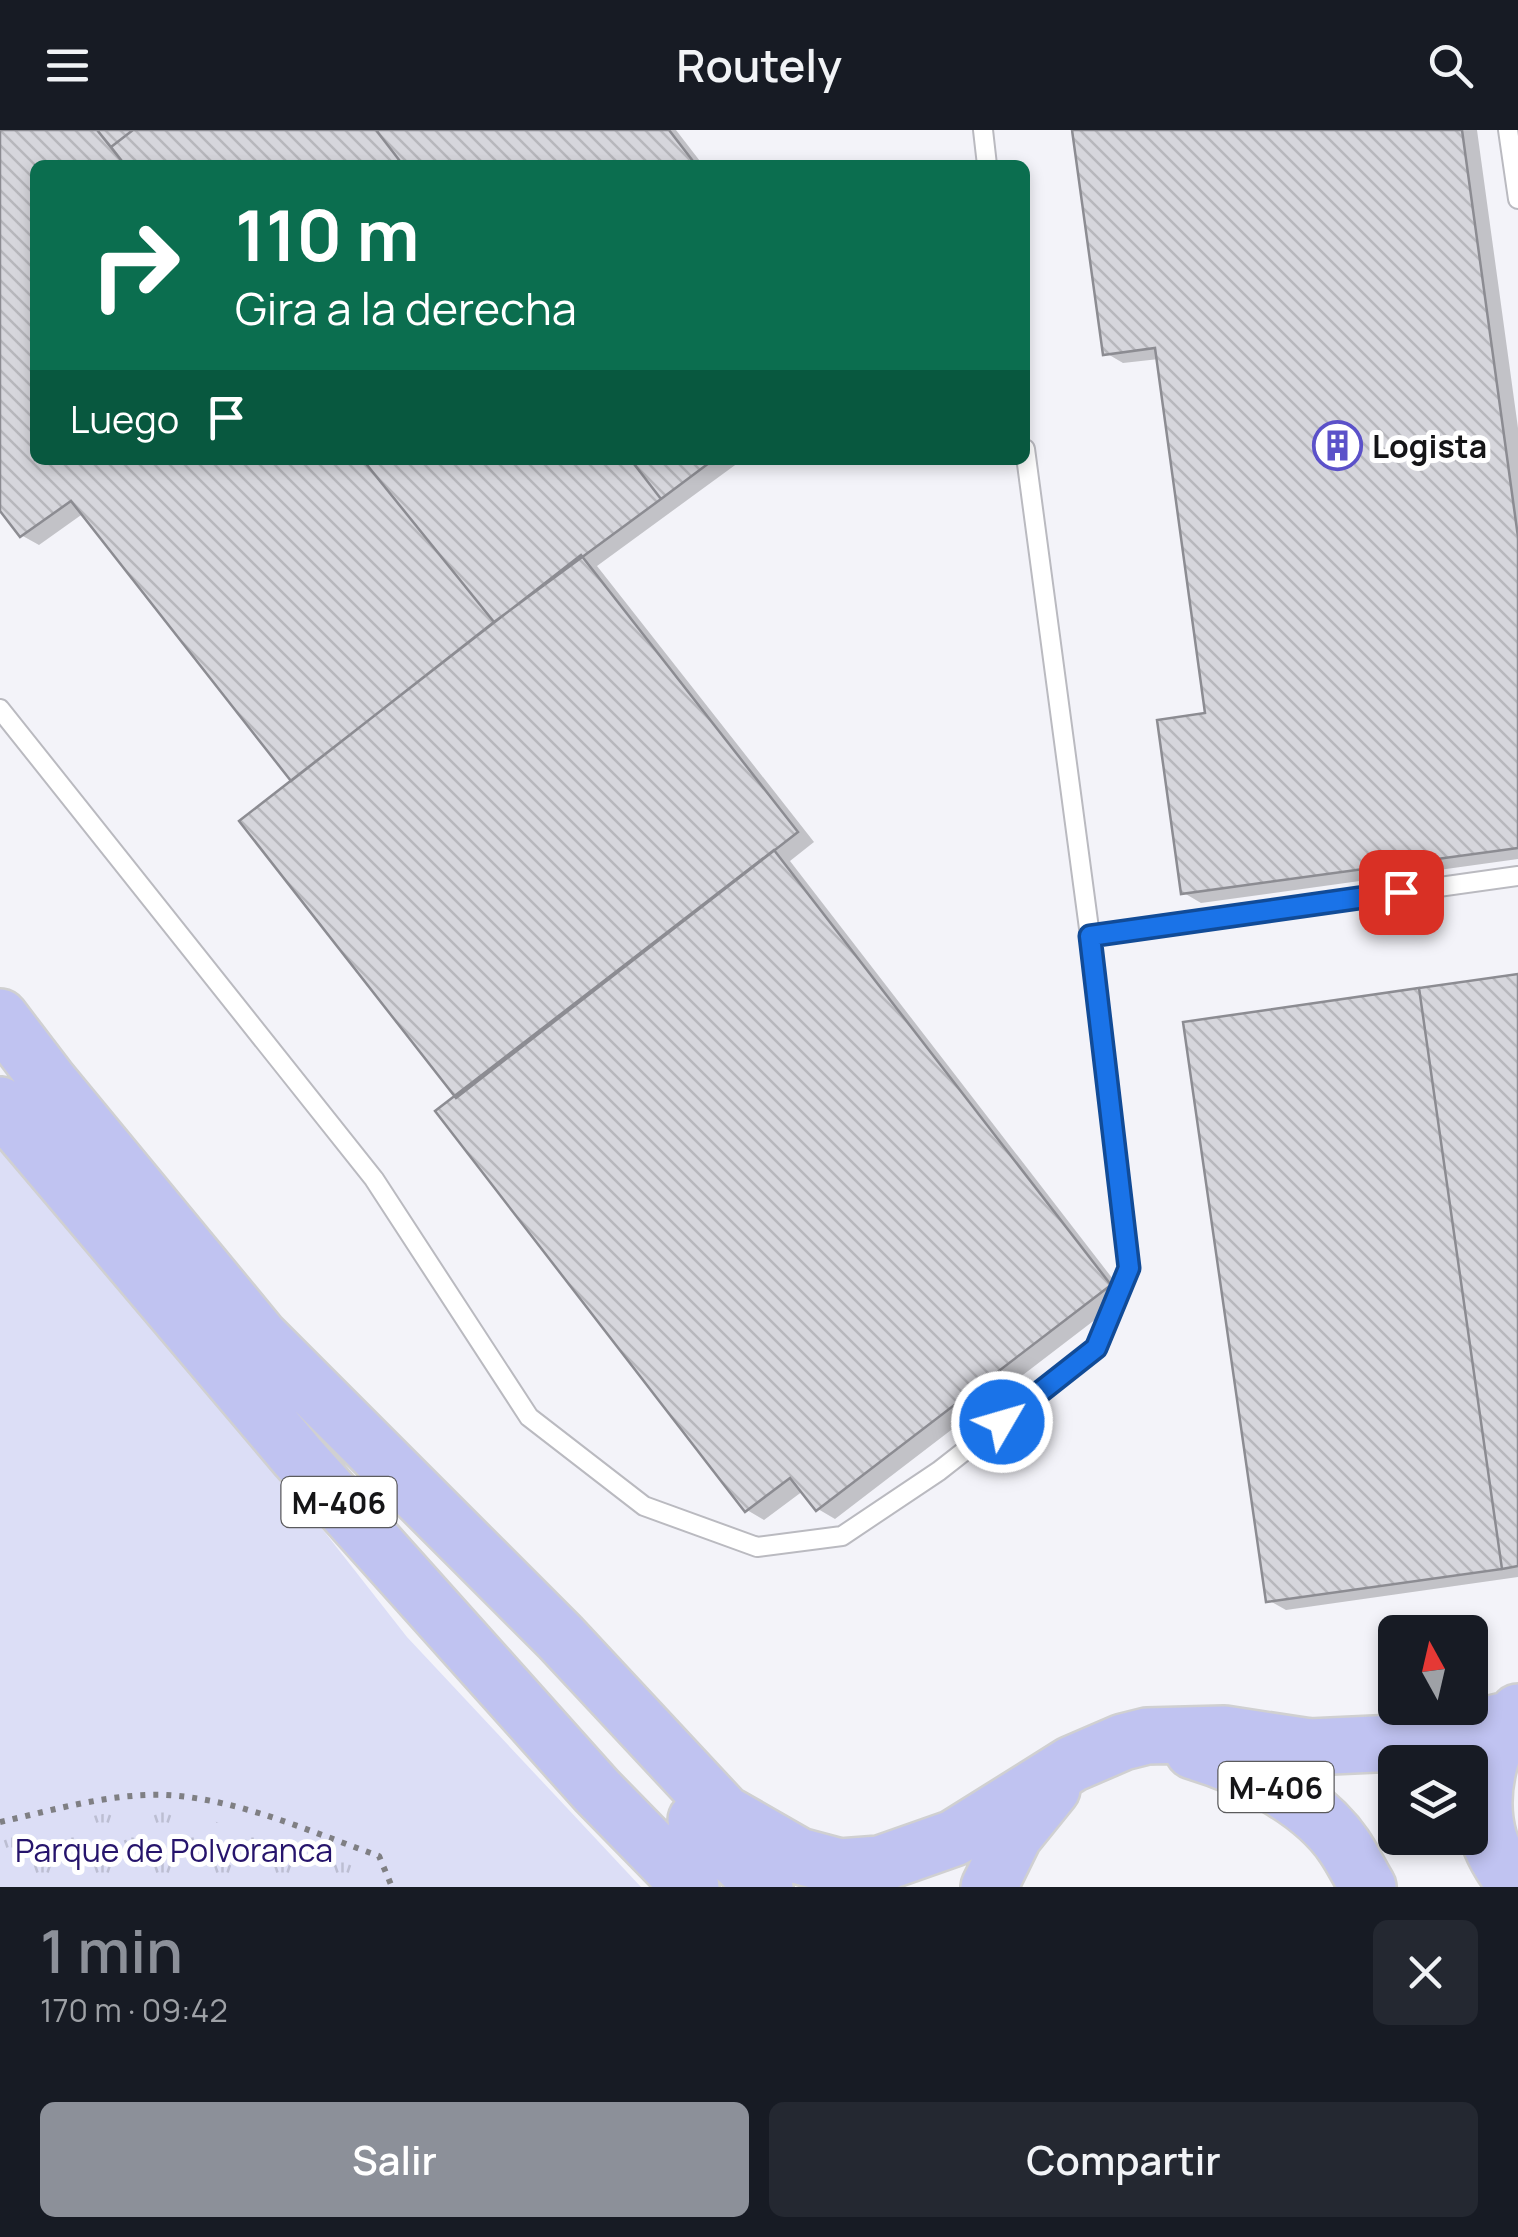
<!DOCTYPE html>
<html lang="es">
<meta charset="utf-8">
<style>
body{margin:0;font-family:Manrope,sans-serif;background:#242831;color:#f1f3f6;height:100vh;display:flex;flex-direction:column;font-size:38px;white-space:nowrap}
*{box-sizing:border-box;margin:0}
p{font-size:32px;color:#9ea1a6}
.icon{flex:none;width:55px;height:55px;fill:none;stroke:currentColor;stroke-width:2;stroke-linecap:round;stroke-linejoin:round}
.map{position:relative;height:1757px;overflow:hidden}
.drawer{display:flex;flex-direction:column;background:#171b24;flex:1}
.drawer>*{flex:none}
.hud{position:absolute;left:30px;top:30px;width:1000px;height:305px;border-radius:15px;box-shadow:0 5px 15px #0003;background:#0b6e4f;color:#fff;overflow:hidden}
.needle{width:65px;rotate:352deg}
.tools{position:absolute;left:1378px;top:1485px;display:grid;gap:20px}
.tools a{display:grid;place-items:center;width:110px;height:110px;border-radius:15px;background:#171b24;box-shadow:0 5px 15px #0003;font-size:50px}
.pin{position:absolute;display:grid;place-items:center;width:85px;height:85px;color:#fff;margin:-42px;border-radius:20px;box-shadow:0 5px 15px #0006}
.me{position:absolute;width:110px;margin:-55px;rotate:52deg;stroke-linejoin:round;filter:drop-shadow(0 0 8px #0008)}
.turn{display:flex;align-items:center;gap:35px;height:210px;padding:0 40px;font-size:45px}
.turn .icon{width:130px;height:130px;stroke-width:2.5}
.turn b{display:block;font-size:70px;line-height:85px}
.then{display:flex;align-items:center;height:95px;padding:0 40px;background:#0003;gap:20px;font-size:38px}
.round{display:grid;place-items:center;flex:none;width:105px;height:105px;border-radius:15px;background:#242831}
.summary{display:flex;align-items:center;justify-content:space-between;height:170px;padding:0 40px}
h1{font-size:60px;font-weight:600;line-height:75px;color:#8c9099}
.button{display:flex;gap:20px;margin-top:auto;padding:20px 40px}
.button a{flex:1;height:115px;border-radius:15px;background:#8c9099;color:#fff;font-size:40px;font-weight:600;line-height:115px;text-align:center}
.button a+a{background:#242831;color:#f1f3f6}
header{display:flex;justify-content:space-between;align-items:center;height:130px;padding:0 40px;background:#171b24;font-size:45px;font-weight:600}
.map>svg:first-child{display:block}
.grass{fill:#dcdef6}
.park{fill:url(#park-tufts)}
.shadow{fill:#0003}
.building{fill:url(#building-back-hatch);stroke:#8c8c92;stroke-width:2.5}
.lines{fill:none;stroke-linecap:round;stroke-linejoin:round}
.lane-casing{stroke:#babac0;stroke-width:22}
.highway-casing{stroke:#d0d0d1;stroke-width:60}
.path{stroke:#7f7f83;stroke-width:6;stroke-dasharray:5 8;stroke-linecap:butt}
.lane{stroke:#fff;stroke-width:18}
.highway{stroke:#c0c3f1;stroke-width:55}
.route-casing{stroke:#114b97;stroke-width:25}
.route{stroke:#1a73e8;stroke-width:18}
.labels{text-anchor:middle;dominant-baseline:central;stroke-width:10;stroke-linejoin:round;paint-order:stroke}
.shield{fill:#fff;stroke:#5b5b5d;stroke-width:2.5}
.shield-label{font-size:30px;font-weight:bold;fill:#151517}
.poi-label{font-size:32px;font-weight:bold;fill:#151517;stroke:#fff;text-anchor:start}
.park-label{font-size:32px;fill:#26146c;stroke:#fff}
</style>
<header><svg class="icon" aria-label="menu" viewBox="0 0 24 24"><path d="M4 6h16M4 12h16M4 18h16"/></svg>Routely<svg class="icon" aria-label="search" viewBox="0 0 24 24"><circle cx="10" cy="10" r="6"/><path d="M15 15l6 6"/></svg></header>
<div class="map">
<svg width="1518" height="1757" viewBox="0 0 1518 1757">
<defs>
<pattern id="park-tufts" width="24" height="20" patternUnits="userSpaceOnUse" patternTransform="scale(2.5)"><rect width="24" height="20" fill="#dcdef6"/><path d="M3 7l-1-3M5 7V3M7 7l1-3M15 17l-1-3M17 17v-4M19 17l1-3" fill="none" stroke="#bcbed2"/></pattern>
<pattern id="building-back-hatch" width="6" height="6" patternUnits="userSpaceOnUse" patternTransform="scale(2.5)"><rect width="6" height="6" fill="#d6d6dc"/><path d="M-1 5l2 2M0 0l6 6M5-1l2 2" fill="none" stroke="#b7b7bc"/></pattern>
</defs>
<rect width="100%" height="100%" fill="#f3f3f9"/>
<!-- grass -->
<path class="grass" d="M0 988 407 1507 641 1757H0Z"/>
<!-- park -->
<path class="park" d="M172 1679 440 1757H0V1704L103 1684Z"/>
<!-- shadow -->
<path class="shadow" d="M0 0H676L703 35H35V330H742L597 436 814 712 790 731 1126 1166 835 1389 818 1379 803 1361 764 1390 747 1380 460 969 295 651 84 383 39 415 21 405 0 377Z
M1075 0H1477L1518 298V729L1201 773 1184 763 1208 585 1159 229 1123 233 1106 223Z
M1518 846V1447L1286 1480 1268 1470Z"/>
<!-- building -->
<path class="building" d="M0 0H97L125 35H35V330H363L494 492 291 651 71 371 20 407 0 381Z
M97 0H133L111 17Z
M133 0H376L403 35H125L111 17Z
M376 0H669L696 35H403Z
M1072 0H1462L1518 407V718L1181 764 1157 590 1205 583 1155 218 1103 225Z
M363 330H631L661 369 494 492Z
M631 330H713L661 369Z
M581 425 798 702 456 968 239 691Z
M774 720 1111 1155 816 1381 790 1348 745 1382 435 981Z
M1518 844V1436L1502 1439 1419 858Z
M1419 858 1502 1439 1266 1472 1183 892Z"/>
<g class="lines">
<defs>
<path id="lane" d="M983 0 987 35
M1508 0 1518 69
M0 579 374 1049 529 1287 644 1376 757 1417 842 1406 939 1341 1096 1218 1129 1138 1090 806 1025 319
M1090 806 1518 746"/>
<path id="highway" d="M0 887 48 950 260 1207 560 1507 724 1683 799 1726 840 1737 880 1734 954 1708 1072 1634 1123 1612 1147 1606 1224 1604 1310 1617 1418 1612 1511 1589
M0 975 298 1327 597 1661 691 1757
M1193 1621C1246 1637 1312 1669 1344 1716 1353 1729 1360 1744 1368 1757
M696 1690 765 1757
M989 1757 1014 1706 1052 1659
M1517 1757C1506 1742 1495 1727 1489 1709 1477 1668 1487 1612 1518 1582"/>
</defs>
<!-- lane casing -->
<use href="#lane" class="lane-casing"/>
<!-- highway casing -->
<use href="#highway" class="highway-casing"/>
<!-- path -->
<path class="path" d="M0 1692C54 1680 110 1663 166 1665 239 1669 311 1702 379 1726L392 1757"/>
<!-- lane -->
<use href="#lane" class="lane"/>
<!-- highway -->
<use href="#highway" class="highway"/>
</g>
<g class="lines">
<defs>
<path id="route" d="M1002 1292 1096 1218 1129 1138 1090 806 1401 762"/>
</defs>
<!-- route casing -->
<use href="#route" class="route-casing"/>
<!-- route -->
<use href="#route" class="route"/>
</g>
<!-- icons -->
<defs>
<symbol id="building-ring" viewBox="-11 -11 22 22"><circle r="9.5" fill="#fff" stroke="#5b51c9" stroke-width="1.5"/><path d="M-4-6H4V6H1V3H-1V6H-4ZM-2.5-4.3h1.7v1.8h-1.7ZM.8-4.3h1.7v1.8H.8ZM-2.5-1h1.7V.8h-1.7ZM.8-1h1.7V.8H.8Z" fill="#5b51c9"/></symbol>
</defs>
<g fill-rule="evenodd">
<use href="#building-ring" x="1310" y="288" width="55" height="55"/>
</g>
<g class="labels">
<!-- shield labels -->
<g class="shield">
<rect x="281.5" y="1347" width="115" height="50" rx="8"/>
<rect x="1218.5" y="1632" width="115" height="50" rx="8"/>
</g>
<g class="shield-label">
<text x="339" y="1372">M-406</text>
<text x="1276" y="1657">M-406</text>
</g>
<!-- poi labels -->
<g class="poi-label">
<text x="1372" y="316">Logista</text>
</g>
<!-- park labels -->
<g class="park-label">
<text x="174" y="1720">Parque de Polvoranca</text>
</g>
</g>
</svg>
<div class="tools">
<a><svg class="needle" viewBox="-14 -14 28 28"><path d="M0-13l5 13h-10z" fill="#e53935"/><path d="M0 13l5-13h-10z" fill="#9ea1a6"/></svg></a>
<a><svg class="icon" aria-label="layers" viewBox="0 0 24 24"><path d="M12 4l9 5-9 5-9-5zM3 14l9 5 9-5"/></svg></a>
</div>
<div class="pin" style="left:1401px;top:762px;background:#d93025"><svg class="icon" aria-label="arrive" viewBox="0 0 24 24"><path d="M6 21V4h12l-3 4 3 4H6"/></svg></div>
<svg class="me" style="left:1002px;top:1292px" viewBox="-20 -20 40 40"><circle r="17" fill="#1a73e8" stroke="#fff" stroke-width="3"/><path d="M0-11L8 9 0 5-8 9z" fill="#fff"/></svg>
<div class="hud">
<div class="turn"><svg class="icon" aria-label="right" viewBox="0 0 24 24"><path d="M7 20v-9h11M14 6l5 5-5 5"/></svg><div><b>110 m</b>Gira a la derecha</div></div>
<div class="then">Luego<svg class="icon" aria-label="arrive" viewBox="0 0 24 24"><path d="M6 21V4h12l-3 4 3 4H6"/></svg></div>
</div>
</div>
<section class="drawer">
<div class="summary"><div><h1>1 min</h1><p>170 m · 09:42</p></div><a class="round"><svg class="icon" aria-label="close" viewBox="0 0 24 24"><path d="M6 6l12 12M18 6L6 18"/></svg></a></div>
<div class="button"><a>Salir</a><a>Compartir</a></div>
</section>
